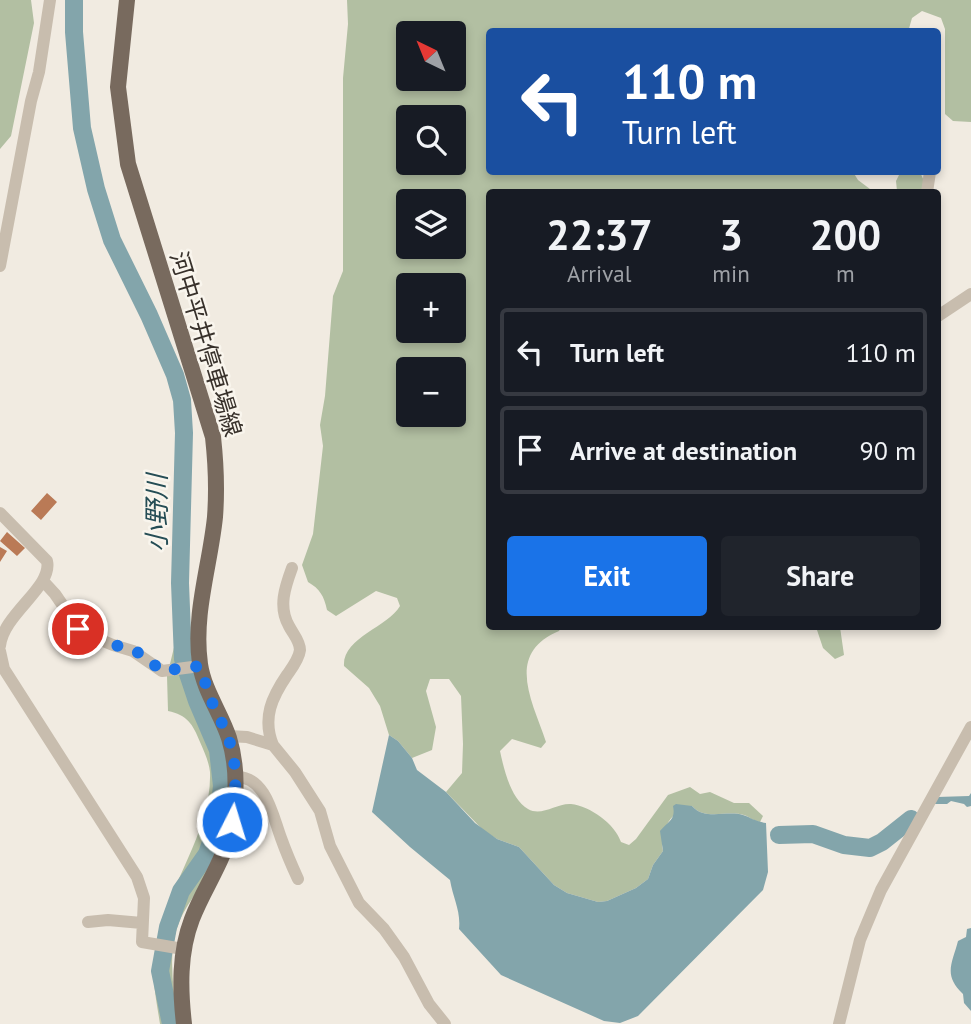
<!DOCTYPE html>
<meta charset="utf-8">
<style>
body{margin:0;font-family:"PT Sans","Noto Sans JP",sans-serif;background:#20242c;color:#f1f3f6;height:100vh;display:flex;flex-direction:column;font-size:26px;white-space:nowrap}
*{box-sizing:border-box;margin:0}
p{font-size:23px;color:#9ea1a6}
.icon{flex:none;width:38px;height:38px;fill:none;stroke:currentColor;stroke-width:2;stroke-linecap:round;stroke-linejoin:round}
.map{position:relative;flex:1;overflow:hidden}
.sheet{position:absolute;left:486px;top:189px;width:455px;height:441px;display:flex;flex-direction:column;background:#171b24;border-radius:7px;box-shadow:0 4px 10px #0003}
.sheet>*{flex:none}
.top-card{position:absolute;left:486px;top:28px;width:455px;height:147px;border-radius:7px;box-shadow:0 4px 10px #0003;background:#1a4fa0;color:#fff;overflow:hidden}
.needle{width:46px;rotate:317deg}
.fabs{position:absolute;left:396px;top:21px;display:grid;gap:14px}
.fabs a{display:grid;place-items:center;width:70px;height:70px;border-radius:7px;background:#171b24;box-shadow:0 4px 10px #0003;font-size:35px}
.pin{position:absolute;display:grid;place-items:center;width:60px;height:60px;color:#fff;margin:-30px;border:4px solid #fff;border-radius:50%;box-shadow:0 2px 7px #0007}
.me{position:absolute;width:77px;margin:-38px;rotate:5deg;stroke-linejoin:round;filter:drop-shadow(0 0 5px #0008)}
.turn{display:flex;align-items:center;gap:24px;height:147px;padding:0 21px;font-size:32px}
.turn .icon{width:91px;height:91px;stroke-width:2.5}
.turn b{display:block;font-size:49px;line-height:60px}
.eta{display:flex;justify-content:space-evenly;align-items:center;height:119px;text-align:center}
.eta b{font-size:42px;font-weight:700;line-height:49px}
.cta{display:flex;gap:14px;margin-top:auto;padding:14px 21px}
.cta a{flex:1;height:80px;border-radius:7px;background:#1a73e8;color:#fff;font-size:28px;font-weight:700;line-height:80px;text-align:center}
.cta a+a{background:#20242c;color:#f1f3f6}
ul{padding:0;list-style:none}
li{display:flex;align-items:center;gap:21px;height:88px;margin:0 14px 10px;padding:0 7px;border:4px solid #363941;border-radius:7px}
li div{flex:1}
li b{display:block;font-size:26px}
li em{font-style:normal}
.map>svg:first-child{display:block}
.green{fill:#b2bfa2;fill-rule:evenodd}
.water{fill:#83a5ab}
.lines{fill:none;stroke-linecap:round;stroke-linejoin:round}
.river{stroke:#83a5ab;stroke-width:18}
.building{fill:#ba7a56}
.minor{stroke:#c8bdae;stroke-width:12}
.major{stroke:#786a5e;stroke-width:16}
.route{stroke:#1a73e8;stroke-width:12;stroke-dasharray:0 21.6}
.labels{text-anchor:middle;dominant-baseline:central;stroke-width:5;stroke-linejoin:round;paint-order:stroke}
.street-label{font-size:24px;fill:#38312b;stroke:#f9f5ed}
.water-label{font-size:26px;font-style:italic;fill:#254d55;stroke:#f9f5ed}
</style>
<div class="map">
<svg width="971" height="1024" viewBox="0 0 971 1024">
<rect width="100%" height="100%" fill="#f1ebe1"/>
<!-- green -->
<path class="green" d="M0 0H31L34 23 11 136 0 149Z
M347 0H971V122L953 121 945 114V29L941 18 922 11 912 18 908 32H490V172H853L858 180 874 192H490V626L561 627 559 631C504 654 533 702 546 742L541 748 512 739 500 751C504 770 511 799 528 809 542 817 556 803 571 804 590 806 615 824 621 842L629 845 636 839 668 795 690 787 700 794 710 792 734 803H749L763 816 760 822C753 821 750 817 744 815 727 810 705 821 692 806 672 809 658 832 663 851L653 865 648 879 636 888 607 901 598 902 567 893 554 885 519 847 497 839 484 831 446 792 462 773 463 744 461 696 449 679H430L426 691 436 727 432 750 412 758 398 741 389 735 380 706 369 688 344 666C342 638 388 627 400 606L397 598 376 591 336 616 327 610C324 596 320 589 308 582L302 565 313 534 323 446 320 425 325 396 333 296 343 271V78L348 24ZM408 33H453V79H408ZM408 117H453V163H408ZM408 201H453V247H408ZM408 285H453V331H408ZM408 369H453V415H408Z
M905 172H920L924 181 922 192H894L897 191 896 181 900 173Z
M181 619C186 638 190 657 196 676 209 714 231 748 229 789 227 816 221 847 208 872 199 891 183 908 177 928 167 959 175 992 177 1024H160C155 991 150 973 157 940 169 883 212 831 210 772 209 762 204 751 200 742 193 724 187 715 168 711L167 676Z
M816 627H840L844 655 835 659 823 648Z"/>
<!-- water -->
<path class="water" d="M389 735 398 741 412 758 417 770 446 792 475 823 497 839 519 847 554 885 567 893 598 902 607 901 636 888 648 879 653 865 663 851 660 831C668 821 676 820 673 806L676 804 692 806C705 821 727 810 743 815 752 818 754 821 766 823L768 872 763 890 638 1016 620 1023 604 1021 501 975 459 929C461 911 453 898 450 880L410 847 372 812Z
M971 793V806L967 807 964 804 951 801 947 804H933L937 797 969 796Z
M971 928V1011L964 1003 963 994C943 975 952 964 958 941L966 937 967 929Z"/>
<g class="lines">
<!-- river -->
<path class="river" d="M74 0V32L82 128 96 189 112 240 149 315 175 375 182 400 184 433 180 583 183 659 197 701 218 750 222 786 218 821 207 854 181 891 168 927 160 971 171 1024
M779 835 813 834 844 845 870 848 882 842 911 819"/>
</g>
<!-- building -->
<path class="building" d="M47 493 57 502 41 520 31 511Z
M7 532 25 548 17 556 0 541Z
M0 547 7 551 0 562Z"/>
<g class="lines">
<!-- minor -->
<path class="minor" d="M927 192 930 172
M0 266 31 101 39 72 50 0
M938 316 971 294
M0 513 47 561C53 587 3 614 0 646
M44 582 55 594 81 632 113 645 133 651 162 671 200 666
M0 651 4 669 137 877 144 898 142 942 183 949
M228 736 247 737 273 745 295 772 320 811 330 846 359 903 384 929 404 957 429 1004 445 1024
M273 745C262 718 272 697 287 675 292 668 299 659 300 650 300 641 293 634 289 626 278 607 285 587 292 568
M236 777C266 776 273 817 281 838 286 852 292 866 298 879
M88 922 108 920 142 923
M839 1024 860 940 881 890 971 727"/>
<!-- major -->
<path class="major" d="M127 0 118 87 128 164 213 437C216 464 217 490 215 517 210 566 193 614 200 664 204 691 221 713 229 738 237 764 237 794 232 822 226 860 205 885 192 919 179 953 180 989 184 1024"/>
</g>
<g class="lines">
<!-- route -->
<path class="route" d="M78 629 86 635 139 653 162 671 200 666 210 698 228 736 233 754 236 777 232 822"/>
</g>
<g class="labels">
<!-- street labels -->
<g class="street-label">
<text transform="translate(206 344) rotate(73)">河中平井停車場線</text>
</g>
<!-- water labels -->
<g class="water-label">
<text transform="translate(156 513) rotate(-90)">小野川</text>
</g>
</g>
</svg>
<div class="fabs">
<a><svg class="needle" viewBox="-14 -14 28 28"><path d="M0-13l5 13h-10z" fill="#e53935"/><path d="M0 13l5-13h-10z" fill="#9ea1a6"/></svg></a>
<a><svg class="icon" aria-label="search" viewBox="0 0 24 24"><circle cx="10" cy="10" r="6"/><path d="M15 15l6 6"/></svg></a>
<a><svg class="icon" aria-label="layers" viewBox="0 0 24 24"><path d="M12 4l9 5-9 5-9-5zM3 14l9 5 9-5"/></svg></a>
<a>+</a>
<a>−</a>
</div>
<div class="pin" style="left:78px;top:629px;background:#d93025"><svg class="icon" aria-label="arrive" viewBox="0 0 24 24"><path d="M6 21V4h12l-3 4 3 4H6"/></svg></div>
<svg class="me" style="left:232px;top:822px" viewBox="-20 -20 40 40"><circle r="17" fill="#1a73e8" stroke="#fff" stroke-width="3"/><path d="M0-11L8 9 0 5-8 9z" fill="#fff"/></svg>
<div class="top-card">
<div class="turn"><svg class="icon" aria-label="left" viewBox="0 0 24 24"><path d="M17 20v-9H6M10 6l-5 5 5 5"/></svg><div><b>110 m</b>Turn left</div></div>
</div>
<section class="sheet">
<div class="eta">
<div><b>22:37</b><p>Arrival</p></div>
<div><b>3</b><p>min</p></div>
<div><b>200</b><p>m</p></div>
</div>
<ul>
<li><svg class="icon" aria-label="left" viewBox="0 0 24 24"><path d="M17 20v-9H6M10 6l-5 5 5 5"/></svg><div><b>Turn left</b></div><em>110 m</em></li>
<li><svg class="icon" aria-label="arrive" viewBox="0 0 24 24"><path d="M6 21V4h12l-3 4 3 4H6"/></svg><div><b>Arrive at destination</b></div><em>90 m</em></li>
</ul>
<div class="cta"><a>Exit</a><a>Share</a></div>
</section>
</div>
